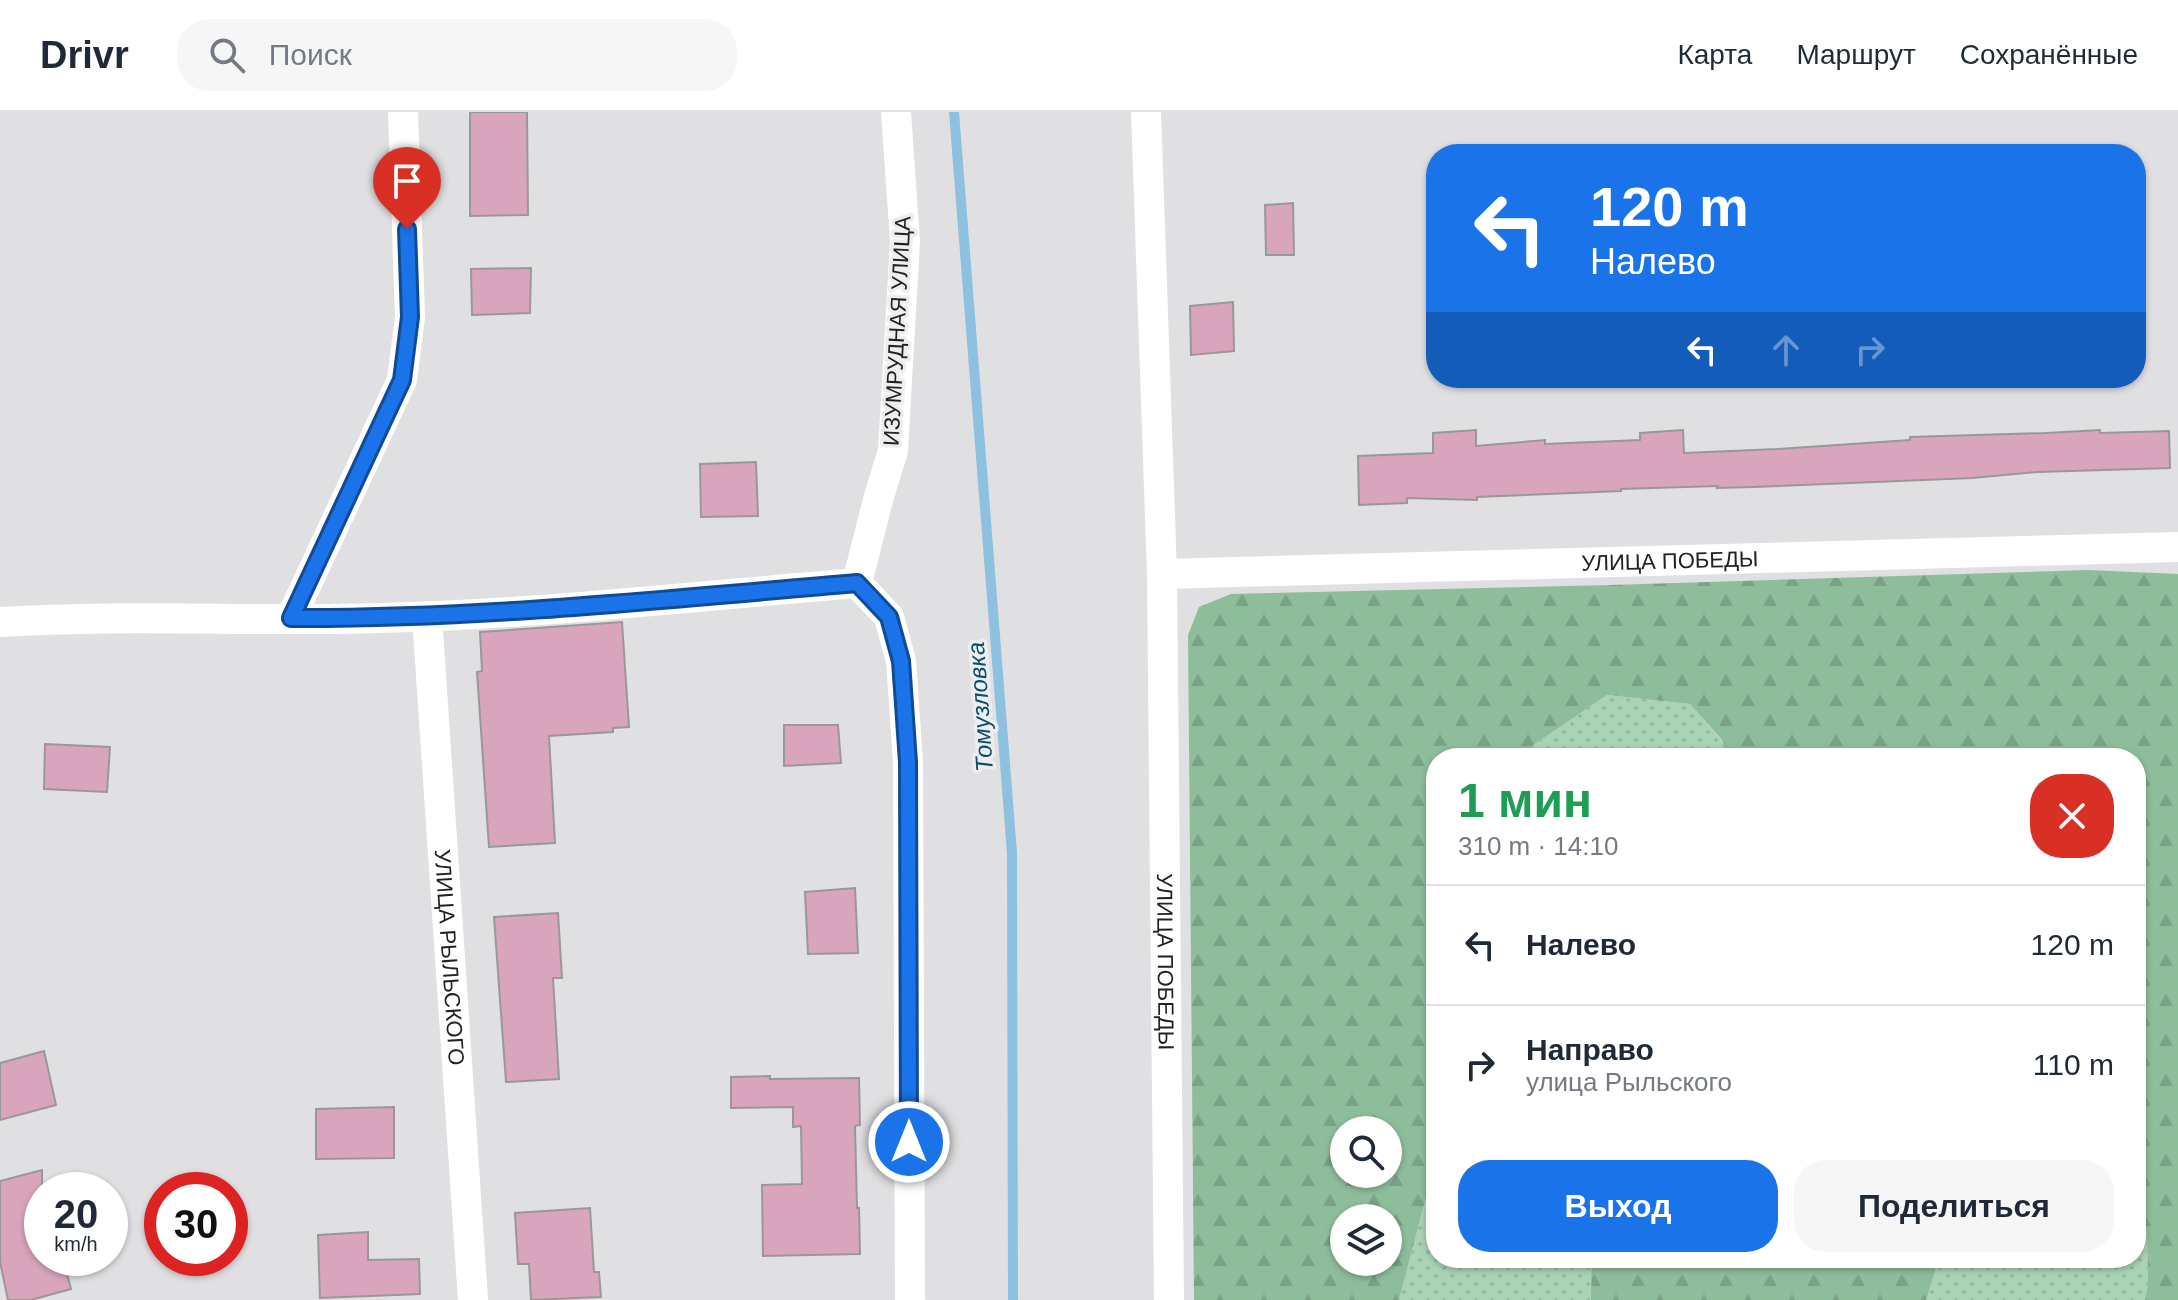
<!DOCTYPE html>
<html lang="ru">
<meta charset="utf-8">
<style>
body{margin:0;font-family:Helvetica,sans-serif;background:#f6f6f7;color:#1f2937;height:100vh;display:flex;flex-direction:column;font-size:30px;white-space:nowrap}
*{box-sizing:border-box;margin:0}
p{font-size:26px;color:#747a83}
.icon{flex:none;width:44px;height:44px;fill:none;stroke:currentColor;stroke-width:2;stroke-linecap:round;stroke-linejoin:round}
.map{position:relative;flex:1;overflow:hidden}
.panel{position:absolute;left:1426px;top:636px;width:720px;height:520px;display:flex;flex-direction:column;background:#fff;border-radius:32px;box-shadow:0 2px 6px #0004}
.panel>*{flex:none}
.guide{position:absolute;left:1426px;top:32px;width:720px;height:244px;border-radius:32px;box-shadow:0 2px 6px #0004;background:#1a73e8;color:#fff;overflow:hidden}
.tools{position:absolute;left:1330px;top:1004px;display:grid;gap:16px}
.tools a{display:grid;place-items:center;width:72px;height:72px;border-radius:50%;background:#fff;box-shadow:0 2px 6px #0004;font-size:40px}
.speed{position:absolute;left:24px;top:1060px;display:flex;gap:16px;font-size:40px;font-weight:700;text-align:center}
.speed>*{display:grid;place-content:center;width:104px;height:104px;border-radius:50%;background:#fff;box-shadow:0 2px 6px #0004;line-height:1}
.speed small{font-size:20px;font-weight:400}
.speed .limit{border:12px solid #d22;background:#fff;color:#111}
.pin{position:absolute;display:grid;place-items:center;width:68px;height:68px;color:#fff;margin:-82px -34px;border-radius:50% 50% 50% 0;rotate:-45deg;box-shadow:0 0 8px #0007}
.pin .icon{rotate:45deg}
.me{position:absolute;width:88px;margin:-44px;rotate:0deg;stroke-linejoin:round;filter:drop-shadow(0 0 6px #0008)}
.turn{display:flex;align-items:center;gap:28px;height:168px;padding:0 32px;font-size:36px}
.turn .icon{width:104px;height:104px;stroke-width:2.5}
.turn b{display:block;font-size:56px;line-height:68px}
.lanes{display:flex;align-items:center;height:76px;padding:0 32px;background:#0003;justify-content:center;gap:40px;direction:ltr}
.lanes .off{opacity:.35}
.round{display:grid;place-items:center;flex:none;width:84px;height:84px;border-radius:32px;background:#f6f6f7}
.summary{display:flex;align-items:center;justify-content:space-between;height:136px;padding:0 32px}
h1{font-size:48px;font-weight:700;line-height:60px;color:#1e9e55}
.primary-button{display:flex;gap:16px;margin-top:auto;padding:16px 32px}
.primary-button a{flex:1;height:92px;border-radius:32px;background:#1a73e8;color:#fff;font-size:32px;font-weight:700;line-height:92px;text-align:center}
.primary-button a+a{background:#f6f6f7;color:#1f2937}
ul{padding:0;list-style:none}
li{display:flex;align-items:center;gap:24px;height:120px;padding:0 32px;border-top:2px solid #e0e1e3}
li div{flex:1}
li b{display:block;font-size:30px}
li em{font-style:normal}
header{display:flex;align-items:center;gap:48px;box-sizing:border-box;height:112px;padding:0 40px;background:#fff;border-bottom:2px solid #e0e1e3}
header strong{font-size:38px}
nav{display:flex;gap:44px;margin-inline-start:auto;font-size:28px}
.search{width:560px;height:72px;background:#f6f6f7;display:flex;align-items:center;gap:20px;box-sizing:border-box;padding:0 28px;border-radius:32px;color:#747a83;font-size:30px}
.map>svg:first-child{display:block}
.grass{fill:url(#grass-dots)}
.forest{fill:url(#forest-firs);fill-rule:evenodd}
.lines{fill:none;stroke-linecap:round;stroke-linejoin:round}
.stream{stroke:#8ec1df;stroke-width:10}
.building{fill:#d9a5bc;stroke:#9a9798;stroke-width:2}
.street{stroke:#fff;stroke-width:30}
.route-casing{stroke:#114b97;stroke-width:20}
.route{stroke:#1a73e8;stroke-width:14}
.labels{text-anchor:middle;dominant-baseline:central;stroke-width:7;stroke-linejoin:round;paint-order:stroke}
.street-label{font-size:22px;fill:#222223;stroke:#edeef0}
.water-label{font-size:24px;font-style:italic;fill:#0b4d6b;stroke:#edeef0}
</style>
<header>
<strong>Drivr</strong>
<div class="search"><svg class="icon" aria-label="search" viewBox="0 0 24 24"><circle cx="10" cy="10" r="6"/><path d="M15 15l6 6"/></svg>Поиск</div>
<nav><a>Карта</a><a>Маршрут</a><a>Сохранённые</a></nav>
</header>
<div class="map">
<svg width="2178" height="1188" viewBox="0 0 2178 1188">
<defs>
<pattern id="grass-dots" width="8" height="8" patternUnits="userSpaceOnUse" patternTransform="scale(2)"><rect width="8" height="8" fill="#aad3b6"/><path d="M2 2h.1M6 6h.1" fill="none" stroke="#92b59c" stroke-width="1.8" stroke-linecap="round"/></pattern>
<pattern id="forest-firs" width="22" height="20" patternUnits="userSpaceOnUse" patternTransform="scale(2)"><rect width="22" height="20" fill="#8ebd9c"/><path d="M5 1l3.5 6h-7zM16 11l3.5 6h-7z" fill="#7aa286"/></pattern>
</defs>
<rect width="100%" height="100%" fill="#e0e0e3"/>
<!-- grass -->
<path class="grass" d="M1607 583 1690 592 1722 629 1726 646H1524L1532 634Z
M1436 1008V1146H2136V1102L2147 1117 2148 1173 2145 1188H1399L1432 1062Z"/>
<!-- forest -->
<path class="forest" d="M2088 458 2178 462V1188H2145L2148 1172 2147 1117 2136 1102V646H1726L1722 628 1690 592 1607 583 1532 634 1524 646H1436V1008L1432 1062 1399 1188H1194L1188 523 1199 495 1231 482 1611 473ZM1344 1018H1388V1062H1344ZM1344 1106H1388V1150H1344Z
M1592 1146H1939L1926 1188H1591Z"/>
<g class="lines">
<!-- stream -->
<path class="stream" d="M954 0 1012 741 1013 1188"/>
</g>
<!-- building -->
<path class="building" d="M470 0H527L528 103 470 104Z
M1293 91 1294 143H1266L1265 93Z
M531 156 530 201 472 203 471 157Z
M1233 190 1234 239 1191 243 1190 194Z
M1476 318V334L1545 328V332L1640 328V321L1683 318 1684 341 1777 337 1910 328V325L2046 321 2100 318V321L2169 319 2170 356 2038 360 1972 366 1754 375 1717 376 1718 374 1621 377V379L1477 385V388L1407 386V391L1359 393 1358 344 1433 341V321Z
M756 350 758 404 701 405 700 352Z
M622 510 629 615 613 616V620L549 624 555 731 489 735 477 560 482 559 480 520Z
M784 613H838L841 651 784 654Z
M45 632 110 635 107 680 44 677Z
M855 776 858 841 808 842 805 780Z
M558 801 562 866H553L559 967 506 970 494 805Z
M44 939 56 993 0 1008V951Z
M770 964V967L859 966 860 1013 855 1014 857 1096H859L860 1142 763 1144 762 1073 802 1072 801 1014 793 1015V995L731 996V965Z
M394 995V1046L316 1047V997Z
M42 1058V1146H63L71 1177 31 1188H8L0 1150V1069Z
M590 1096 594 1160H599L601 1185 531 1188 529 1152H518L515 1101Z
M368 1120V1148L419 1147 420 1182 320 1186 318 1123Z"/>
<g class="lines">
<!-- street -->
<g class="street">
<path d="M896 0 905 129 893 339 879 384 857 471 889 505 901 549 908 650 910 1188"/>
<path id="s1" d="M1146 0 1162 462 1169 1188"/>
<path id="s2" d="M1162 462 2178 435"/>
<path id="s3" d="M427 504 473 1188"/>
<path d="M291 506 402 268 410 205 403 0"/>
<path d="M0 510C127 502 254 510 381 506 540 502 699 484 857 471"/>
</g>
</g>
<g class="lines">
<defs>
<path id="route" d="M407 117 410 205 402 268 291 506C481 507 669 487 857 471L889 505 901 549 908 650 909 1030"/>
</defs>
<!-- route casing -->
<use href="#route" class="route-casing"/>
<!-- route -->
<use href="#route" class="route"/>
</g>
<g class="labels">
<!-- street labels -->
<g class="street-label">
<text transform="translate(897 219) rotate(-87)">ИЗУМРУДНАЯ УЛИЦА</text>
<text stroke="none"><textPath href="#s2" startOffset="508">УЛИЦА ПОБЕДЫ</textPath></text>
<text stroke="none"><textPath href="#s3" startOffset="342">УЛИЦА РЫЛЬСКОГО</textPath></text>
<text stroke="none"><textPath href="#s1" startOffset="850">УЛИЦА ПОБЕДЫ</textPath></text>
</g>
<!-- water labels -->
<g class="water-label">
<text transform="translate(980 595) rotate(-94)">Томузловка</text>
</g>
</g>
</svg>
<div class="tools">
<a><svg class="icon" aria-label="search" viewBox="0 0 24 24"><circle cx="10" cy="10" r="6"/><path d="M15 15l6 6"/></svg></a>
<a><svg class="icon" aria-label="layers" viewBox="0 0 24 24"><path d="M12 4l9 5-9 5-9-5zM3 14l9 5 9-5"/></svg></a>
</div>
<div class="speed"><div>20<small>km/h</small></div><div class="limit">30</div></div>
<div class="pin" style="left:407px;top:117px;background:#d93025"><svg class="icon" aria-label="arrive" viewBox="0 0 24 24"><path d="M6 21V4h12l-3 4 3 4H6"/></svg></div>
<svg class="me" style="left:909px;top:1030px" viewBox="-20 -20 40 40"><circle r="17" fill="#1a73e8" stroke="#fff" stroke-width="3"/><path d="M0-11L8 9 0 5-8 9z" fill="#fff"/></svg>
<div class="guide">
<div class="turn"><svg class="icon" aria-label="left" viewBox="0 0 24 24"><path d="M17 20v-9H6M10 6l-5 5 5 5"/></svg><div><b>120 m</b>Налево</div></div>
<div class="lanes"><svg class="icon" aria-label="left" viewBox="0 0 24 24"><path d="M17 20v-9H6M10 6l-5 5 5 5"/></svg><svg class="icon off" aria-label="ahead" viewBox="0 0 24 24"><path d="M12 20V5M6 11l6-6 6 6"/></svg><svg class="icon off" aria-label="right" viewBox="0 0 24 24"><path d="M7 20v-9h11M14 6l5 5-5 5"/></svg></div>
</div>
<section class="panel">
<div class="summary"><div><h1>1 мин</h1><p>310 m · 14:10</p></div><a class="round" style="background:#d93025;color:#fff"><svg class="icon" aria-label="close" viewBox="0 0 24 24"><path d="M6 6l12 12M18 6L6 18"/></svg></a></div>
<ul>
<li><svg class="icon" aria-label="left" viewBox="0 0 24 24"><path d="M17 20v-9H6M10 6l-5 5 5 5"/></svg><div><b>Налево</b></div><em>120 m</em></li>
<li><svg class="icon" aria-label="right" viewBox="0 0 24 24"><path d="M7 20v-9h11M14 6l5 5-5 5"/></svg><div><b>Направо</b><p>улица Рыльского</p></div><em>110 m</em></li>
</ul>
<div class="primary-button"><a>Выход</a><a>Поделиться</a></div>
</section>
</div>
